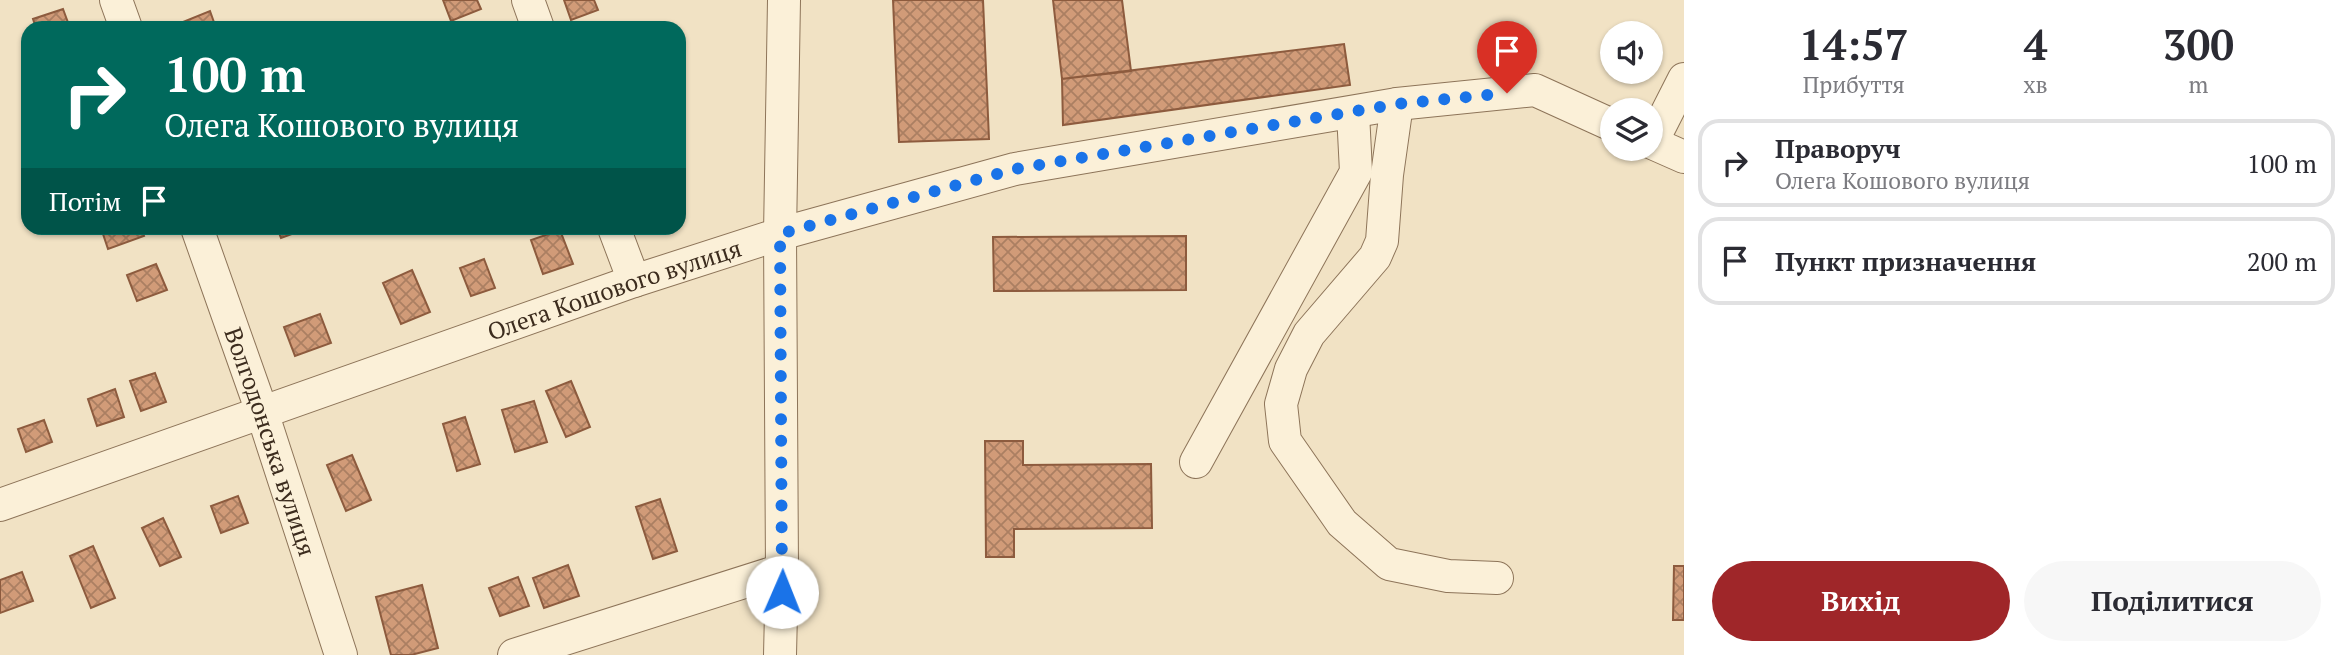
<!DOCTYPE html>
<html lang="uk">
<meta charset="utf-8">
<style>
body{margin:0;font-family:"PT Serif",serif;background:#f7f7f7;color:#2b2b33;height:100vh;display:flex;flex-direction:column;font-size:26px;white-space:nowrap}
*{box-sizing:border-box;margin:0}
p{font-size:23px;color:#7c7c81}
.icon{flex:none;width:38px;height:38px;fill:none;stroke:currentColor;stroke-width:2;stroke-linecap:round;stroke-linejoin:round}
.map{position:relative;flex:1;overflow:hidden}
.details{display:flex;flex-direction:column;background:#fff;width:665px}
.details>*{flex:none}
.banner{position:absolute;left:21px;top:21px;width:665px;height:214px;border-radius:21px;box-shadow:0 2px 5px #0004;background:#00695c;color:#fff;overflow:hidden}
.buttons{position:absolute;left:1600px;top:21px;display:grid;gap:14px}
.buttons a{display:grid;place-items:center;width:63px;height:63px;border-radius:50%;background:#fff;box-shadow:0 2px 5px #0004;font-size:35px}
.pin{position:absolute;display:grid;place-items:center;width:60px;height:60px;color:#fff;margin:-72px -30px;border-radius:50% 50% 50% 0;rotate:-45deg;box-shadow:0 0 7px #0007}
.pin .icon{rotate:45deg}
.me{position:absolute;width:77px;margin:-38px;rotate:1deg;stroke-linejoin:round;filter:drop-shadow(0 0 5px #0008)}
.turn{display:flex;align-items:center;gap:24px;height:147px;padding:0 28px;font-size:32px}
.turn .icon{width:91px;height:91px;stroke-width:2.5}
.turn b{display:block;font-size:49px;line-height:60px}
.then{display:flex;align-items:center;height:66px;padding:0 28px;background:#0003;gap:14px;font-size:26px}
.eta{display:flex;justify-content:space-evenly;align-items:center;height:119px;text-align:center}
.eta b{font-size:42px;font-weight:600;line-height:49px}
.button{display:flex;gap:14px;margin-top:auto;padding:14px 28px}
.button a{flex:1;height:80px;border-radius:42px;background:#9f2629;color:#fff;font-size:28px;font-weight:600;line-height:80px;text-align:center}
.button a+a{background:#f7f7f7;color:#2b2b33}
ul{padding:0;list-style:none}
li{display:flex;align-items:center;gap:21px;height:88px;margin:0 14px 10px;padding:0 14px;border:4px solid #e1e1e2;border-radius:21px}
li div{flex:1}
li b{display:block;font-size:26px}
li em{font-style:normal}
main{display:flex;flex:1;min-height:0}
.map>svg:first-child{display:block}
.building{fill:url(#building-cross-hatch);stroke:#8d5b3e;stroke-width:2}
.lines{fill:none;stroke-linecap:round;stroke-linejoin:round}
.minor-casing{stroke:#8d7459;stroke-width:34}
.minor{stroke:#fbf0d8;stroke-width:32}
.route{stroke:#1a73e8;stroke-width:12;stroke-dasharray:0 21.6}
.labels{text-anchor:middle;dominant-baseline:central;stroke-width:6;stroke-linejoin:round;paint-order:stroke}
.street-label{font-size:24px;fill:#3c2c1e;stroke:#f8edd4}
</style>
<main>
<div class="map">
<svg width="1684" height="655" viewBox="0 0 1684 655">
<defs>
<pattern id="building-cross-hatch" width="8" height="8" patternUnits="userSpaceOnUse" patternTransform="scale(1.75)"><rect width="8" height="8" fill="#d19b78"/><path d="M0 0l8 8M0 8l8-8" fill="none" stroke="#ab7f62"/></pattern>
</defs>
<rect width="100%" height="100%" fill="#f1e2c4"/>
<!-- building -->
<path class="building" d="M443 0H477L481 9 451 21Z
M564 0H594L598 10 571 20Z
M893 0H983L989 139 899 142Z
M1053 0H1122L1131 71 1062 79Z
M63 9 70 28H36L33 19Z
M210 11 216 28H174L173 26Z
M1344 44 1350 85 1063 125 1062 79Z
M101 228H141L144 236 108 249Z
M277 228H308L281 238Z
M560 230 573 264 543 274 531 240Z
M1186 236V290L994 291 993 237Z
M484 259 495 288 471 296 460 268Z
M156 264 167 290 137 301 127 275Z
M412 270 430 312 401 324 383 283Z
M320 314 331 343 295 356 284 327Z
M155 373 166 402 141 411 130 381Z
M571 381 590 427 566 437 546 391Z
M115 389 124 417 97 426 88 399Z
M534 401 547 442 515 452 502 410Z
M465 417 480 464 457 471 443 424Z
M44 420 52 442 26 452 18 429Z
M985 441H1023V465L1151 464 1152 528 1014 529V557H986Z
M352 455 371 500 346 511 327 465Z
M238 496 248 523 221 533 211 506Z
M660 499 677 551 653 559 636 507Z
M163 518 181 557 160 566 142 528Z
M93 546 115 598 91 608 70 556Z
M568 565 579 596 544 608 533 578Z
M1674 566H1684V620H1673Z
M22 572 33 601 0 613V580Z
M518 577 529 606 500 616 489 588Z
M422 585 438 648 411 655H391L376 597Z"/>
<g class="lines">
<defs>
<g id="minor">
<path d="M116 0 126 28"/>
<path d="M528 0 538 28"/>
<path d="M1397 104 1387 175 1382 241 1375 257 1309 334 1291 369 1281 404 1285 441 1342 523 1389 564 1448 576 1497 578"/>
<path d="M1650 142 1684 157"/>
<path d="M1652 142 1684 79"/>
<path id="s1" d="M197 228 262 412 341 655"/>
<path d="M614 228 634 281"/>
<path d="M1196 462 1356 172 1353 113"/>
<path id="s2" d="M0 505 634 281 780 234 1015 169 1397 104 1535 90 1612 125"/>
<path d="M514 655 782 570"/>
<path d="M780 655 782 570 780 234 784 0"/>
</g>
</defs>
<!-- minor casing -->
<use href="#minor" class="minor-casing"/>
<!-- minor -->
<use href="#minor" class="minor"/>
</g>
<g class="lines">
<!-- route -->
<path class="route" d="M782 592 780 234 1015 169 1397 104 1507 93"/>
</g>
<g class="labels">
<!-- street labels -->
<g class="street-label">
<text stroke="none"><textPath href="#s2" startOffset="651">Олега Кошового вулиця</textPath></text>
<text stroke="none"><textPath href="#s1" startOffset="226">Волгодонська вулиця</textPath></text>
</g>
</g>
</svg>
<div class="buttons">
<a><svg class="icon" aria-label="sound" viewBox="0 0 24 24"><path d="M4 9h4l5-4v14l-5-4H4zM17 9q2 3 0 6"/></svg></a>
<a><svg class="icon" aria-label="layers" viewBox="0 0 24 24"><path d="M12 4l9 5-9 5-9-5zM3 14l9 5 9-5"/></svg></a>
</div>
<div class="pin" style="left:1507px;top:93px;background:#d93025"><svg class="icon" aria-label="arrive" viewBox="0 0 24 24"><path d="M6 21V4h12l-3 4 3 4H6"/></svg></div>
<svg class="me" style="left:782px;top:592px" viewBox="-20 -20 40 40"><circle r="19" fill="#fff"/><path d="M0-13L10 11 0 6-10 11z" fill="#1a73e8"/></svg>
<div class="banner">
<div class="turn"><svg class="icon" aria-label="right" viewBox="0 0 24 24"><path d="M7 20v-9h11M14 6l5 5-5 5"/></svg><div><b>100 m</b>Олега Кошового вулиця</div></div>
<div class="then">Потім<svg class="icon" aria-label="arrive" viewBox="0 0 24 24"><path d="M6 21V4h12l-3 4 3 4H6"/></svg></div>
</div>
</div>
<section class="details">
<div class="eta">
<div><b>14:57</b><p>Прибуття</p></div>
<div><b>4</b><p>хв</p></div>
<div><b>300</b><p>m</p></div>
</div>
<ul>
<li><svg class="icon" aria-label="right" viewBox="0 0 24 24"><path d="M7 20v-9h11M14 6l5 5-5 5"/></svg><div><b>Праворуч</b><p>Олега Кошового вулиця</p></div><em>100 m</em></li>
<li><svg class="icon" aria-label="arrive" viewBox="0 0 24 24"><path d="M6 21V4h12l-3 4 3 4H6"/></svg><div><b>Пункт призначення</b></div><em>200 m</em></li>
</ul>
<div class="button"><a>Вихід</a><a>Поділитися</a></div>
</section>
</main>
